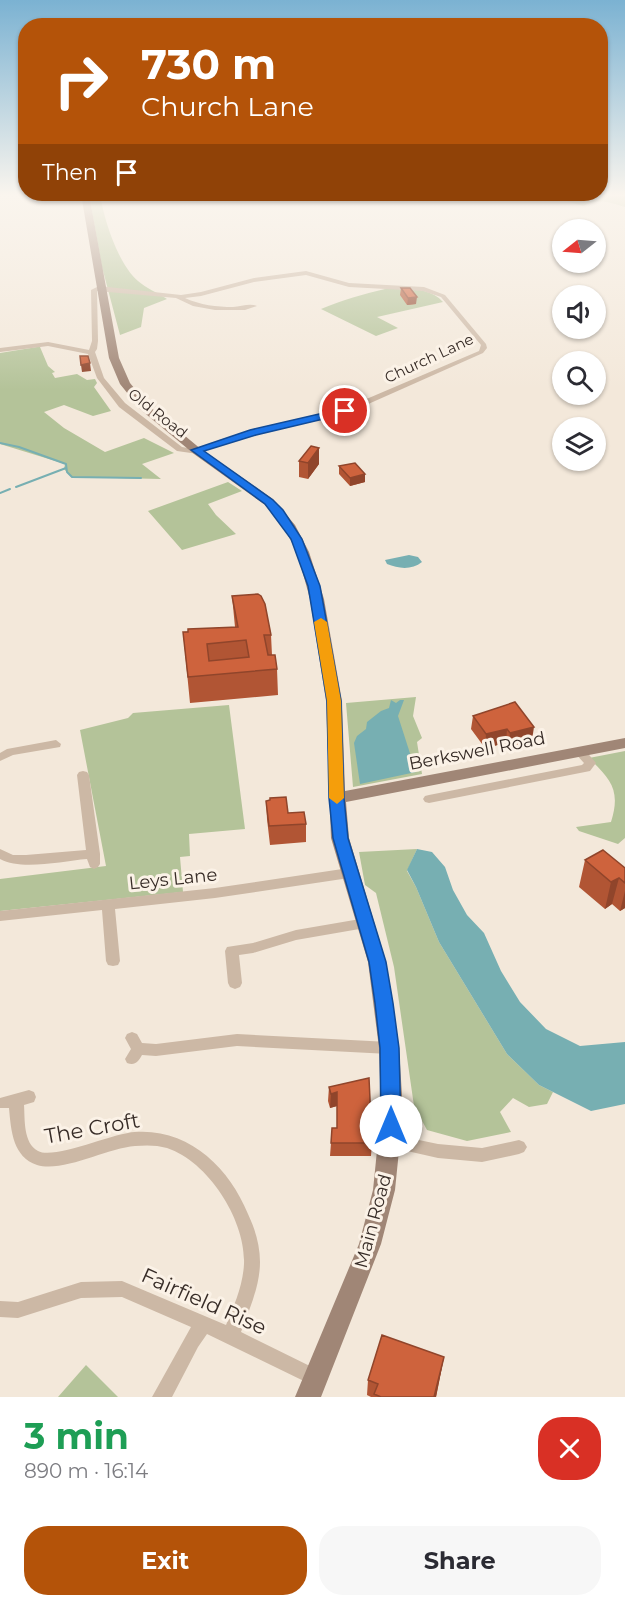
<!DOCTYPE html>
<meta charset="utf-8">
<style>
body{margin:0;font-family:Montserrat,sans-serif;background:#f7f7f7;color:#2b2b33;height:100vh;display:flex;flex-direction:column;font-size:22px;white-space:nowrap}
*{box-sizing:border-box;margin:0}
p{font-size:20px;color:#7c7c81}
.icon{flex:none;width:33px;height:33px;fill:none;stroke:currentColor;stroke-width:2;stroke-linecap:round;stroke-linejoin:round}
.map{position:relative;height:1397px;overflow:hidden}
.details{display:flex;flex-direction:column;background:#fff;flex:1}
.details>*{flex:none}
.hud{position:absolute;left:18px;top:18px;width:590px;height:183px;border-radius:24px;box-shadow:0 2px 4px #0004;background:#b45309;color:#fff;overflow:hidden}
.needle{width:39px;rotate:253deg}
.controls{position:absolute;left:552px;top:219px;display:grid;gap:12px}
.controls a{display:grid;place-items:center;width:54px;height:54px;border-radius:50%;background:#fff;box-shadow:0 2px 4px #0004;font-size:30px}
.pin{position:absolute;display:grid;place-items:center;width:51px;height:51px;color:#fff;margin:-26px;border:3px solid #fff;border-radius:50%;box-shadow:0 2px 6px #0007}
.me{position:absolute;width:66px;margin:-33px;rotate:0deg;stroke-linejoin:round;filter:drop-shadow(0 0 4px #0008)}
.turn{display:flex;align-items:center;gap:21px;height:126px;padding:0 24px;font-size:27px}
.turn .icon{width:78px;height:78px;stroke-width:2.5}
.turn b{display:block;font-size:42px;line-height:51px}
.then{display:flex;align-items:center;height:57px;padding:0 24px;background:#0003;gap:12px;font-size:22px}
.round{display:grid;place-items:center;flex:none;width:63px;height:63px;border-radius:24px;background:#f7f7f7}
.summary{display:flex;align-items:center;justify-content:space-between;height:102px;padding:0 24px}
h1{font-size:36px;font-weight:700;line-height:45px;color:#1e9e55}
.primary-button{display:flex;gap:12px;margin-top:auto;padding:12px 24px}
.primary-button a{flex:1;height:69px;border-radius:24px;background:#b45309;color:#fff;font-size:24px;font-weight:700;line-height:69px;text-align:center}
.primary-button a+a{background:#f7f7f7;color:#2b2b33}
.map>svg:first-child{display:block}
.green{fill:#b4c399}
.water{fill:#77afb2}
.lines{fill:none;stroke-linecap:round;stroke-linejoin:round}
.stream{stroke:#77afb2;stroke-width:2}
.street{fill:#ccb8a5;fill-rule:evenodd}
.secondary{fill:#a08676;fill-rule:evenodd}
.wall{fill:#b15534}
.shaded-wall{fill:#90452b}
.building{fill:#ce633d;stroke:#90452b;stroke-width:1.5;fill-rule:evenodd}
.route{fill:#1a73e8;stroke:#114b97;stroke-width:1.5}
.slow{fill:#f59e0b}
.labels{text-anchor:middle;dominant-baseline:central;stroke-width:6;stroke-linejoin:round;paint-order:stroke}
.far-street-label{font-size:15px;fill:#372c27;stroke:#fbf2e7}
.street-label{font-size:18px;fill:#372c27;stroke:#fbf2e7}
.near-street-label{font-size:21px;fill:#372c27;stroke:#fbf2e7}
</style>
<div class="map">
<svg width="625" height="1397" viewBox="0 0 625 1397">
<rect width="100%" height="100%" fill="#f3e8da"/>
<!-- green -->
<path class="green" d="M89 194H100C104 220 118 264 138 281 146 288 158 293 167 299L144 308 141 327 120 335 102 267Z
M543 194H625V207C609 202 599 198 583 206Z
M385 289C404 289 429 286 443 302L377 317 398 328 376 336 321 309C343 300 363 294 385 289Z
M37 347H40L48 366 55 372 52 373 55 378 77 374 87 380 95 379 97 383 94 387 111 411 93 416 64 405 44 412 64 428 105 452 144 438 174 453 142 464 161 479 71 477 64 469 65 464 0 444V353Z
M228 482 242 491 208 504 216 515 236 534 182 550 148 511Z
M416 697 413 716 422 738 417 742 422 774 353 787 346 703Z
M229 705 245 829 189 834 190 856 180 857 183 892 0 911V879L106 866 80 730 128 718 133 713Z
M625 751V838L618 844 579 831 576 827 611 822C621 790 611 780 589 758Z
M417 849 407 871 416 887 439 942 507 1054 539 1085 553 1092 547 1104 529 1107 513 1098 500 1112 511 1132 467 1141 427 1130 414 1106 394 967 376 893 365 885 359 852Z
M86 1365 118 1397H58Z"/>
<!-- water -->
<path class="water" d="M409 555 418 557 422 562C412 570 399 569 387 564L385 560Z
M400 700H404L398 716 416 772 360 784 354 743 357 736 366 729 367 722 381 711 389 708 391 700 396 703Z
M417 849 432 852 445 867 453 890 467 915 484 933 501 971 520 1002 546 1029 580 1046 625 1042V1104L591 1111 539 1085 507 1054 439 942 416 887 407 870Z"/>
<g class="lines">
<!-- stream -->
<path class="stream" d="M0 443 19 447 66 464 67 472 72 477 141 478
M16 487 66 468
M0 493 10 489"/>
<!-- street -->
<path class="street" d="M306 271 349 283 424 287 445 295 486 344 487 348 483 353 348 413 256 434 201 451V454H198L177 451 119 407 97 378 88 354 48 346 0 352V348L48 342 89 350 92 341 91 290 99 286 181 295 201 292 254 278ZM306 275 349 287 423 291 441 297 481 345 479 351 343 409 251 430 193 449 182 447 125 403 104 378 95 352 97 349 98 341 97 291 176 298 193 306 215 310H245L257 306C251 303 241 306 233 307 217 307 200 305 185 298L201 296 254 282Z
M56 740 61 744 60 747 13 755 0 761V753L7 749Z
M580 748 584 749 596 763 590 771 429 803 425 802 423 799 425 796 429 795 582 765 584 763 574 752Z
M83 771 87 772 89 775 100 854V864L98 867 94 869 90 867 87 859C62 861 22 871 0 859V849L13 855H26L86 850 77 775 79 772Z
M349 868 353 870 355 873 353 876 349 878 215 898 115 909 120 961 118 965 113 966 108 965 106 961 102 910 0 921V911L215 888Z
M366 918 371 919 372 923 371 927 296 940 253 953 239 955 242 983 240 987 235 989 230 987 228 983 225 951 227 947 253 943 296 930Z
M132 1032 137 1034 142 1043 156 1044 237 1034 389 1042 394 1044 396 1048 394 1052 389 1054 237 1046 156 1056 142 1055C138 1062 135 1066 127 1063L125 1059 131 1049 125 1038 127 1034Z
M29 1090 34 1092 36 1097 34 1102 24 1105C25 1119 23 1143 38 1151 54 1160 113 1133 135 1132 188 1128 229 1167 248 1214 255 1229 260 1245 260 1262 260 1286 249 1310 241 1332L322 1372 325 1378 322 1384 316 1387 310 1384 207 1334 198 1347 172 1397H152L191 1327 122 1297 81 1298 18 1318 0 1317V1301L18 1302 81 1282 122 1281 226 1325C234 1306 243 1285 244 1264 246 1221 209 1162 167 1148 157 1145 146 1145 135 1146 107 1148 63 1173 37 1165 13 1157 11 1131 9 1108H0V1098Z
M390 1134 438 1144 482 1148 519 1140 524 1142 527 1147 524 1152 519 1154 482 1162 438 1158 385 1146 382 1141 385 1136Z"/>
<!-- secondary -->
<path class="secondary" d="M81 194H89L119 358 130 383 149 406 202 450 273 499 295 525 309 552 324 599 342 701 345 791 625 738V748L346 802 349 838 386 962 399 1048 403 1111 395 1190 381 1244 321 1397H295L359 1244 373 1190 381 1111 379 1048 368 962 331 838 326 701 310 599 297 552 283 526 265 505 194 454 141 410 120 384 109 358Z"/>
</g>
<!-- wall -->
<path class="wall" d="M401 288 416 304 407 305 400 295Z
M319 448V464L308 479 299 477V461Z
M339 466 365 482 350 486 339 474Z
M232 596 271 635 272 655 277 669 278 695 190 703 183 632 235 627Z
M515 702 532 740 508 747 506 743 485 748 471 729 473 716Z
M266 801 306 824V842L270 845 267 819Z
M585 860 625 868V908L620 911 612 904 605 909 579 887Z
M329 1087 372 1143 371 1156H330L331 1143 337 1128V1106L330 1108 328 1101Z
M444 1357 436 1397H371L367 1395 368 1380Z"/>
<!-- shaded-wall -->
<path class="shaded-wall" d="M417 297 416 304 407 305 408 298Z
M90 363 91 371 82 372 81 365Z
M319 448V464L308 479V463Z
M365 474V482L350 486V478Z
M534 727 532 740 508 747 510 733Z
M507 729 506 743 485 748 486 734Z
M619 878 612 904 605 909 611 882Z
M625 891V908L620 911Z
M337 1092V1106L330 1108 331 1094Z
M444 1357 436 1397H434Z"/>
<!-- building -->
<path class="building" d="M401 288H410L417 297 408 298Z
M80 356H88L90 363 81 365Z
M311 446 319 448 308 463 299 461Z
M355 463 365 474 350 478 339 466Z
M258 594 261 596 265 604 271 635H264L268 655H275L277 669 188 677 183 632H188V629L238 627 232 596ZM246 640 249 657 209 661 207 644Z
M515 702 534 727 510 733 507 729 486 734 473 716Z
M286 797 288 813 304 812 306 824 269 826 266 801 270 800V798Z
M603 850 625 868V883L619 878 611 882 585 860Z
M369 1078 372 1143H331L332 1128H337V1092L331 1094 329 1087Z
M382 1335 444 1357 434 1397H381L374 1394 378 1384 368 1380Z"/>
<!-- sky -->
<linearGradient id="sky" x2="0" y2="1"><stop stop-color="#7bb2d2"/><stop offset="0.5" stop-color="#faf5ee"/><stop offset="1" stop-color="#faf5ee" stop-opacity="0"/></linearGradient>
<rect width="625" height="390" fill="url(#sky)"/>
<!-- route -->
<path class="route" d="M345 408 349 409V413L256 435 204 451 273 500 283 510 302 539 320 586 341 701 344 798 348 838 386 962 393 1003 399 1048 401 1126 398 1133 391 1135 384 1133 381 1126 380 1048 375 1003 369 962 333 838 329 798 327 701 308 586 291 539 265 504 191 450 250 430Z"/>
<!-- slow -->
<path class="slow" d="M321 618 327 622 341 701 344 798 337 804 329 798 327 701 314 622Z"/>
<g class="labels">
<!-- far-street labels -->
<g class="far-street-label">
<text transform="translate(429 358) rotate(-25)">Church Lane</text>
<text transform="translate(158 413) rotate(38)">Old Road</text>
</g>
<!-- street labels -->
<g class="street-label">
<text transform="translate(477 751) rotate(-11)">Berkswell Road</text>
<text transform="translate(173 879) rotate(-6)">Leys Lane</text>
<text transform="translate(373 1221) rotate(-75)">Main Road</text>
</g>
<!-- near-street labels -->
<g class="near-street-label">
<text transform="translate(92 1128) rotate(-10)">The Croft</text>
<text transform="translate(204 1301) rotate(24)">Fairfield Rise</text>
</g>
</g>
</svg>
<div class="controls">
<a><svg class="needle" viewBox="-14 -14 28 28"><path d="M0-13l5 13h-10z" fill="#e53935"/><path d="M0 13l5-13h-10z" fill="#7c7c81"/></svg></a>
<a><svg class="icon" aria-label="sound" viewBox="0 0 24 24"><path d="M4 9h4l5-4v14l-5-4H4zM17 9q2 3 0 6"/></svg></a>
<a><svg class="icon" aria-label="search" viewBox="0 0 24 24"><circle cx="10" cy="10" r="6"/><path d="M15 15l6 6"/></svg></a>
<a><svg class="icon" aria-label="layers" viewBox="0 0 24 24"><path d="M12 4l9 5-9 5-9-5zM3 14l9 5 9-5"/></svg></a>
</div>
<div class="pin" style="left:345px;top:411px;background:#d93025"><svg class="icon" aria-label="arrive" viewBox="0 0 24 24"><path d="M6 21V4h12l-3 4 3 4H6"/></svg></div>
<svg class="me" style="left:391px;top:1126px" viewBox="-20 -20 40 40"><circle r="19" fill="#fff"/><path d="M0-13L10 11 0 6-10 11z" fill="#1a73e8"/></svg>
<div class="hud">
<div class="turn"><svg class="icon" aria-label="right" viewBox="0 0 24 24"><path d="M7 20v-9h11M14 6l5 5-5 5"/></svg><div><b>730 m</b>Church Lane</div></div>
<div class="then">Then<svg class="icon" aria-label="arrive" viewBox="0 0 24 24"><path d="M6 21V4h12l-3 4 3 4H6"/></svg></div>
</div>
</div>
<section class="details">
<div class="summary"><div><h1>3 min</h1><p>890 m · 16:14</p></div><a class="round" style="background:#d93025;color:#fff"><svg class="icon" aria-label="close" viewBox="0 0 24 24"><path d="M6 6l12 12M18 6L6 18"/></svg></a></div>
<div class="primary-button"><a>Exit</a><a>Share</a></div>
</section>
